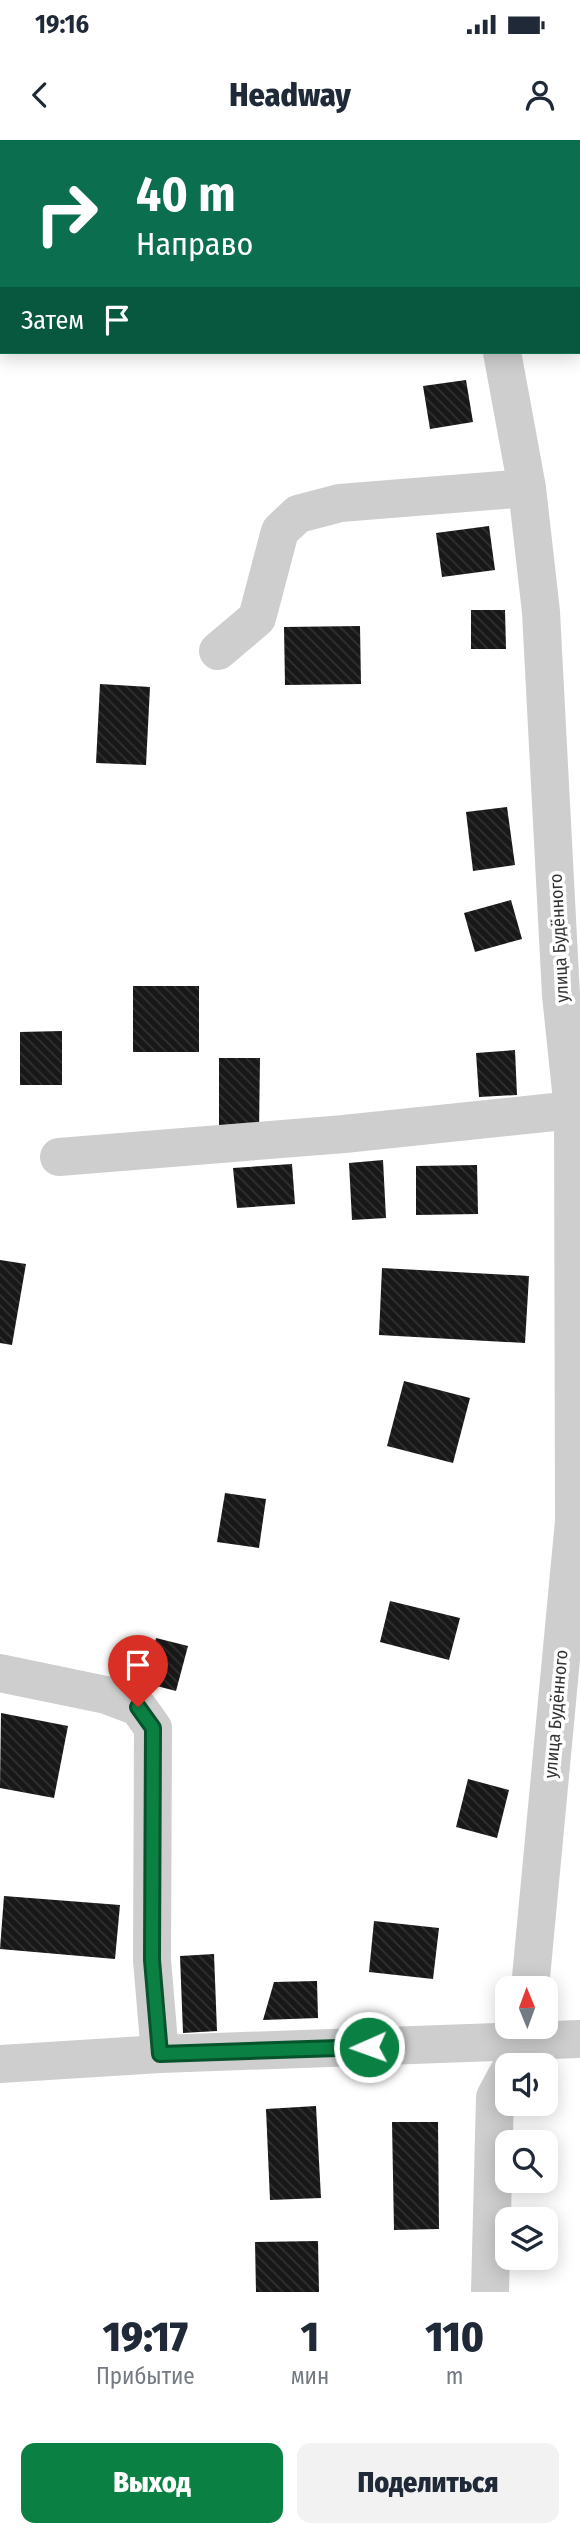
<!DOCTYPE html>
<html lang="ru">
<meta charset="utf-8">
<style>
body{margin:0;font-family:"Fira Sans Condensed",sans-serif;background:#f2f2f3;color:#1f2937;height:100vh;display:flex;flex-direction:column;font-size:26px;white-space:nowrap}
*{box-sizing:border-box;margin:0}
p{font-size:23px;color:#747a83}
.icon{flex:none;width:38px;height:38px;fill:none;stroke:currentColor;stroke-width:2;stroke-linecap:round;stroke-linejoin:round}
.map{position:relative;height:2152px;overflow:hidden}
.details{display:flex;flex-direction:column;background:#fff;flex:1}
.details>*{flex:none}
.banner{position:absolute;left:0px;top:0px;width:581px;height:214px;box-shadow:0 4px 18px #0003;background:#0b6e4f;color:#fff;overflow:hidden}
.needle{width:46px;rotate:359deg}
.fabs{position:absolute;left:495px;top:1836px;display:grid;gap:14px}
.fabs a{display:grid;place-items:center;width:63px;height:63px;border-radius:14px;background:#fff;box-shadow:0 4px 18px #0003;font-size:35px}
.pin{position:absolute;display:grid;place-items:center;width:60px;height:60px;color:#fff;margin:-72px -30px;border-radius:50% 50% 50% 0;rotate:-45deg;box-shadow:0 0 7px #0007}
.pin .icon{rotate:45deg}
.me{position:absolute;width:77px;margin:-38px;rotate:268deg;stroke-linejoin:round;filter:drop-shadow(0 0 5px #0008)}
.turn{display:flex;align-items:center;gap:24px;height:147px;padding:0 21px;font-size:32px}
.turn .icon{width:91px;height:91px;stroke-width:2.5}
.turn b{display:block;font-size:49px;line-height:60px}
.then{display:flex;align-items:center;height:66px;padding:0 21px;background:#0003;gap:14px;font-size:26px}
.eta{display:flex;justify-content:space-evenly;align-items:center;height:119px;text-align:center}
.eta b{font-size:42px;font-weight:800;line-height:49px}
.button{display:flex;gap:14px;margin-top:auto;padding:14px 21px}
.button a{flex:1;height:80px;border-radius:14px;background:#0b8043;color:#fff;font-size:28px;font-weight:800;line-height:80px;text-align:center}
.button a+a{background:#f2f2f3;color:#1f2937}
.status{display:flex;justify-content:space-between;align-items:center;height:49px;padding:0 35px;background:#fff;direction:ltr}
.status svg{height:19px;fill:currentColor}
header{display:flex;justify-content:space-between;align-items:center;height:91px;padding:0 21px;background:#fff;font-size:32px;font-weight:800}
.map>svg:first-child{display:block}
.building{fill:url(#building-back-hatch)}
.lines{fill:none;stroke-linecap:round;stroke-linejoin:round}
.minor{stroke:#cecece;stroke-width:38}
.secondary{stroke:#bbb;stroke-width:38}
.route-casing{stroke:#07532c;stroke-width:18}
.route{stroke:#0b8043;stroke-width:12}
.labels{text-anchor:middle;dominant-baseline:central;stroke-width:7;stroke-linejoin:round;paint-order:stroke}
.street-label{font-size:18px;fill:#313131;stroke:#fff}
</style>
<div class="status"><b>19:16</b><svg viewBox="0 0 49 12"><path d="M0 12V9h3v3zM5 12V6h3v6zM10 12V3h3v9zM15 12V0h3v12zM26 1h20v11H26zM47 4h2v5h-2z"/></svg></div>
<header><svg class="icon" aria-label="back" viewBox="0 0 24 24"><path d="M15 5l-7 7 7 7"/></svg>Headway<svg class="icon" aria-label="person" viewBox="0 0 24 24"><circle cx="12" cy="8" r="4"/><path d="M4 21q1-7 8-7t8 7"/></svg></header>
<div class="map">
<svg width="580" height="2152" viewBox="0 0 580 2152">
<defs>
<pattern id="building-back-hatch" width="6" height="6" patternUnits="userSpaceOnUse" patternTransform="scale(1.75)"><rect width="6" height="6" fill="#181818"/><path d="M-1 5l2 2M0 0l6 6M5-1l2 2" fill="none" stroke="#313131"/></pattern>
</defs>
<rect width="100%" height="100%" fill="#fff"/>
<!-- building -->
<path class="building" d="M466 240 473 282 430 289 423 246Z
M489 386 495 430 442 437 436 393Z
M471 470H505L506 509H471Z
M360 486 361 544 285 545 284 487Z
M100 544 150 547 146 625 96 623Z
M507 667 515 725 473 731 466 672Z
M511 760 522 799 475 812 464 773Z
M133 846H199V912H133Z
M62 891V945H20V892Z
M515 910 517 955 479 957 476 913Z
M219 918H260L259 991 219 990Z
M383 1020 386 1078 352 1080 349 1023Z
M292 1024 295 1064 237 1068 233 1028Z
M477 1025 478 1074 416 1075V1026Z
M0 1120 26 1124 12 1205 0 1203Z
M382 1128 529 1136 525 1203 379 1195Z
M404 1241 470 1258 453 1323 387 1306Z
M225 1353 266 1359 259 1408 217 1402Z
M390 1461 460 1478 449 1520 380 1502Z
M156 1498 188 1506 176 1551 145 1543Z
M1 1573 68 1586 54 1658 0 1648Z
M468 1639 509 1650 497 1698 456 1687Z
M4 1756 120 1765 115 1819 0 1809Z
M374 1781 439 1788 433 1839 369 1832Z
M214 1814 217 1891 183 1893 180 1816Z
M317 1841 318 1878 263 1880 274 1842Z
M316 1966 321 2058 270 2060 266 1969Z
M392 1982H438L439 2089 394 2090Z
M318 2101 319 2152H256L255 2102Z"/>
<g class="lines">
<!-- minor -->
<path class="minor" d="M462 0 463 2
M502 212 527 348 541 472 561 855 573 970 574 1381 530 1848
M218 511 257 478 280 391 298 374 340 363 527 348
M59 1017 344 994 573 970
M0 1533 106 1555 138 1567 153 1588 152 1820 160 1914
M0 1924 160 1914 580 1899
M490 2152 495 1957 508 1933"/>
<!-- secondary -->
<path class="secondary" d="M14 2 16 0"/>
</g>
<g class="lines">
<defs>
<path id="route" d="M138 1567 153 1588 152 1820 160 1914 369 1907"/>
</defs>
<!-- route casing -->
<use href="#route" class="route-casing"/>
<!-- route -->
<use href="#route" class="route"/>
</g>
<g class="labels">
<!-- street labels -->
<g class="street-label">
<text transform="translate(559 798) rotate(-93)">улица Будённого</text>
<text transform="translate(556 1574) rotate(-85)">улица Будённого</text>
</g>
</g>
</svg>
<div class="fabs">
<a><svg class="needle" viewBox="-14 -14 28 28"><path d="M0-13l5 13h-10z" fill="#e53935"/><path d="M0 13l5-13h-10z" fill="#747a83"/></svg></a>
<a><svg class="icon" aria-label="sound" viewBox="0 0 24 24"><path d="M4 9h4l5-4v14l-5-4H4zM17 9q2 3 0 6"/></svg></a>
<a><svg class="icon" aria-label="search" viewBox="0 0 24 24"><circle cx="10" cy="10" r="6"/><path d="M15 15l6 6"/></svg></a>
<a><svg class="icon" aria-label="layers" viewBox="0 0 24 24"><path d="M12 4l9 5-9 5-9-5zM3 14l9 5 9-5"/></svg></a>
</div>
<div class="pin" style="left:138px;top:1567px;background:#d93025"><svg class="icon" aria-label="arrive" viewBox="0 0 24 24"><path d="M6 21V4h12l-3 4 3 4H6"/></svg></div>
<svg class="me" style="left:369px;top:1907px" viewBox="-20 -20 40 40"><circle r="17" fill="#0b8043" stroke="#fff" stroke-width="3"/><path d="M0-11L8 9 0 5-8 9z" fill="#fff"/></svg>
<div class="banner">
<div class="turn"><svg class="icon" aria-label="right" viewBox="0 0 24 24"><path d="M7 20v-9h11M14 6l5 5-5 5"/></svg><div><b>40 m</b>Направо</div></div>
<div class="then">Затем<svg class="icon" aria-label="arrive" viewBox="0 0 24 24"><path d="M6 21V4h12l-3 4 3 4H6"/></svg></div>
</div>
</div>
<section class="details">
<div class="eta">
<div><b>19:17</b><p>Прибытие</p></div>
<div><b>1</b><p>мин</p></div>
<div><b>110</b><p>m</p></div>
</div>
<div class="button"><a>Выход</a><a>Поделиться</a></div>
</section>
